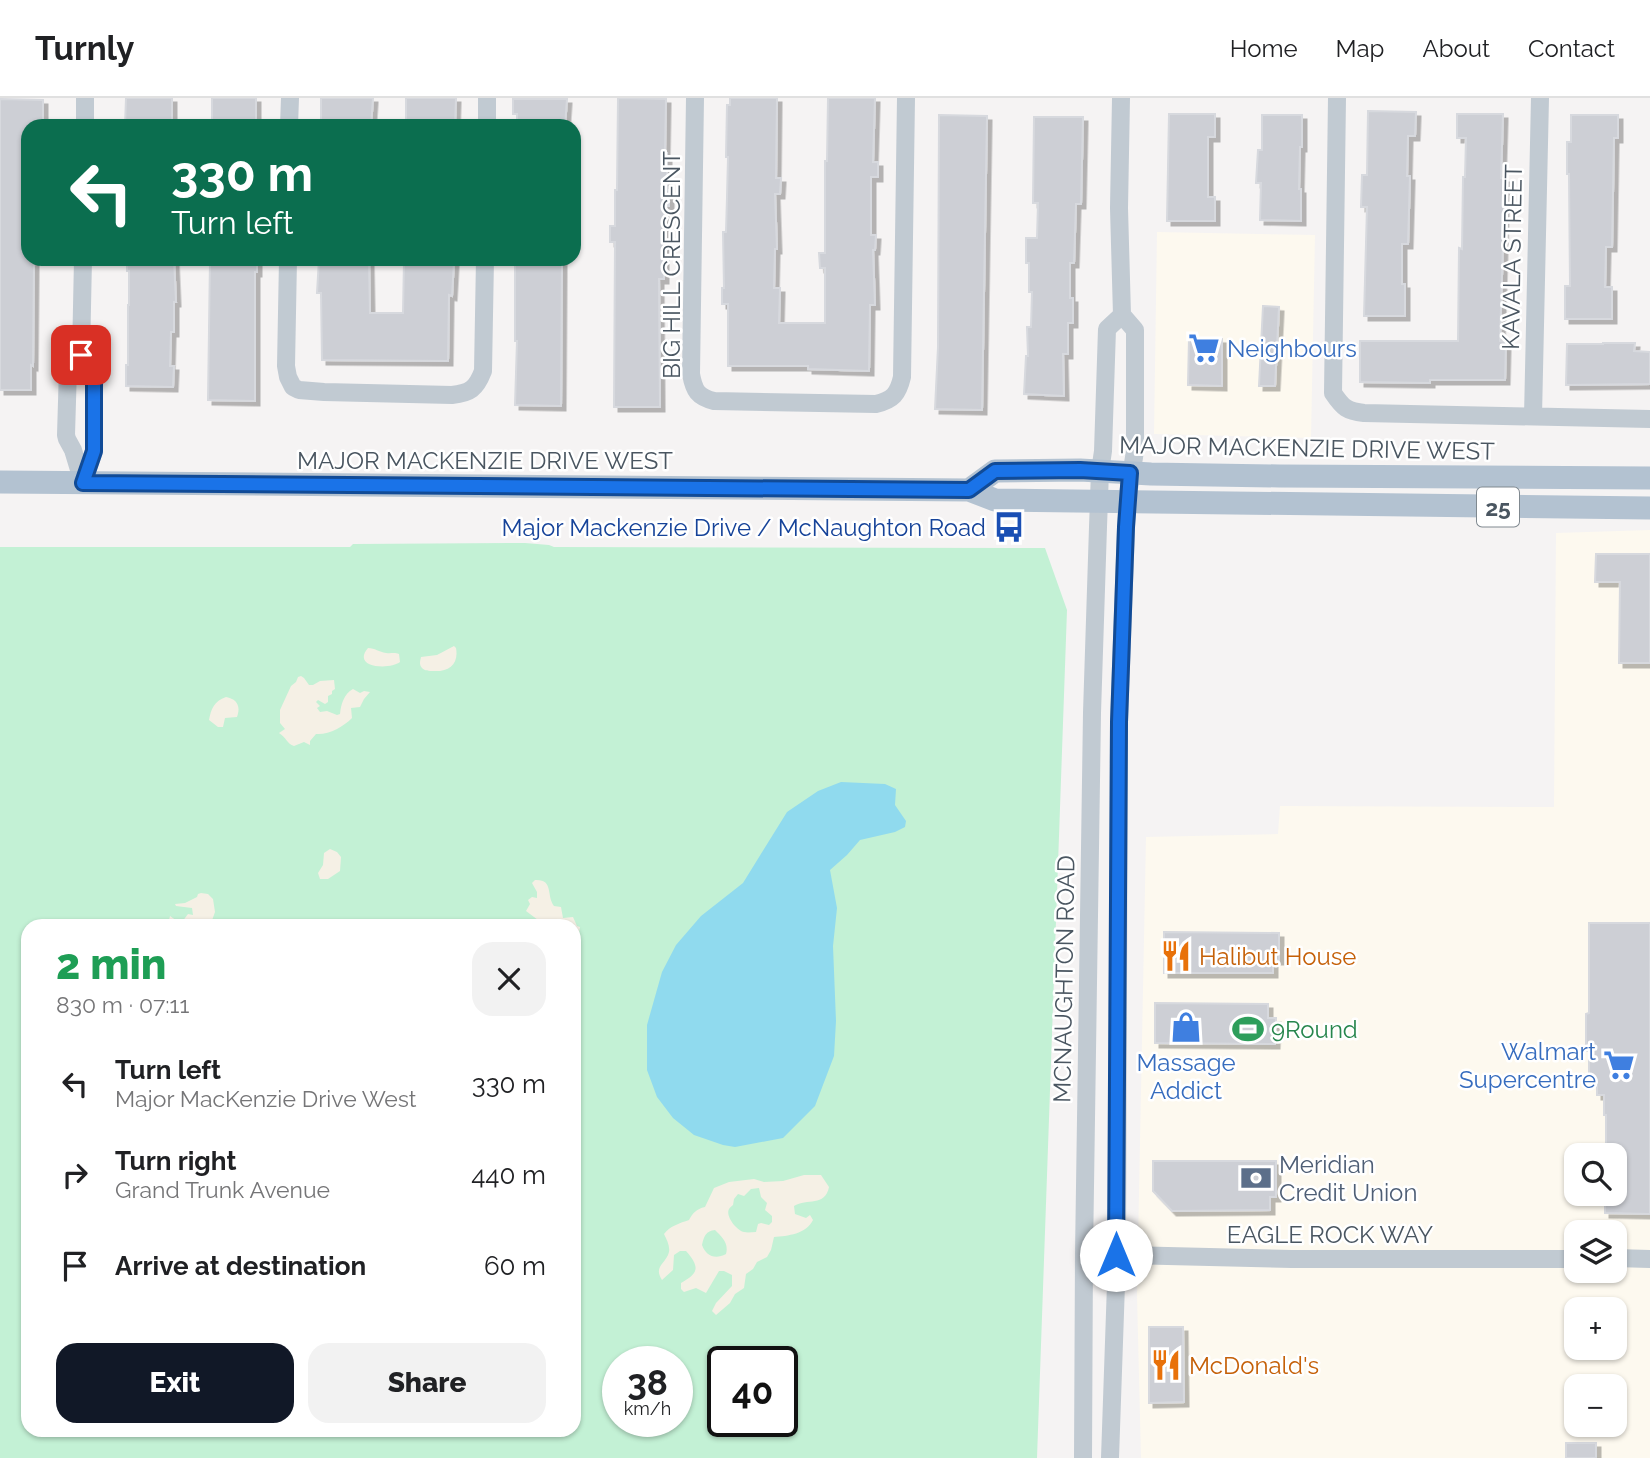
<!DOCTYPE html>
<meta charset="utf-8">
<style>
body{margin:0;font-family:Raleway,sans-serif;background:#f2f2f2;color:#202124;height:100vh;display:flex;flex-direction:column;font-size:26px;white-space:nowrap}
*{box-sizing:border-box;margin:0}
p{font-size:23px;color:#757577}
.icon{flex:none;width:38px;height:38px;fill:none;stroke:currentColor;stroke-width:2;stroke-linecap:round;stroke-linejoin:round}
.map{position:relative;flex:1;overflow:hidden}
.panel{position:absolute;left:21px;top:821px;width:560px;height:518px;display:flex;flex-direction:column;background:#fff;border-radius:21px;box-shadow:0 2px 5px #0004}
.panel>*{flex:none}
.banner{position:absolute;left:21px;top:21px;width:560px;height:147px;border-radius:21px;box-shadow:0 2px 5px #0004;background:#0b6e4f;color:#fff;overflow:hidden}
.fabs{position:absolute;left:1564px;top:1045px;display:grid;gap:14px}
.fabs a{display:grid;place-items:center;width:63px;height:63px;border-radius:14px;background:#fff;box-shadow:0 2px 5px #0004;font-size:35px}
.speed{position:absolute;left:602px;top:1248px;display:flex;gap:14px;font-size:35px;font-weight:700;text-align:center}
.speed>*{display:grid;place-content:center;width:91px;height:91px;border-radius:50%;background:#fff;box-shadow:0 2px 5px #0004;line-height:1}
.speed small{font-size:18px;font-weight:400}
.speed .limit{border:4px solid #111;border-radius:10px;background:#fff;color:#111}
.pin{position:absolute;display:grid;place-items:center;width:60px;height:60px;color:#fff;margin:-30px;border-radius:14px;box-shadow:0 4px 10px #0006}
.me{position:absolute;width:77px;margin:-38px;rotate:0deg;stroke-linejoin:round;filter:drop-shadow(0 0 5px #0008)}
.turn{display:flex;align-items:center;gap:24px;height:147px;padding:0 35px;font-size:32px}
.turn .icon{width:91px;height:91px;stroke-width:2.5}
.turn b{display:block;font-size:49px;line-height:60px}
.round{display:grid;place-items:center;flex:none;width:74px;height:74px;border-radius:21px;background:#f2f2f2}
.summary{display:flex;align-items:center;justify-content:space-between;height:119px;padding:0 35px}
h1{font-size:42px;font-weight:800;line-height:52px;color:#1e9e55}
.primary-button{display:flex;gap:14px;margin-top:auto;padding:14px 35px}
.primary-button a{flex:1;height:80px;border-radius:21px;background:#111827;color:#fff;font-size:28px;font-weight:800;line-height:80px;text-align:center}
.primary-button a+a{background:#f2f2f2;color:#202124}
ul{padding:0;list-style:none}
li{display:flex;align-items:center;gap:21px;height:91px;padding:0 35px}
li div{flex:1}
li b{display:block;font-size:26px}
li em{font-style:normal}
header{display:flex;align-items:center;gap:42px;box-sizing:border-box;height:98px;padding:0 35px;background:#fff;border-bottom:2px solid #e0e0e0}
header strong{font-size:33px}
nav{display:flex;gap:38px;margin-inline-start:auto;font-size:24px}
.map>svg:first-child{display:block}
.commercial{fill:#fdf9ef;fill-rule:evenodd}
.green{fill:#c3f1d5;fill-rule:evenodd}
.sand{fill:#f5f0e5;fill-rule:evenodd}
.water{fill:#90daee}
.building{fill:#cdcfd5;stroke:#d7d9de;stroke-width:2;filter:url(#shadow)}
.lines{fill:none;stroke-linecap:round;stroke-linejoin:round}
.minor{stroke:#c1cad2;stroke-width:18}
.major{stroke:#b3c2d1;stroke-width:23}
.route-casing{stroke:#114b97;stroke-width:18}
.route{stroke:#1a73e8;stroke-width:12}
.labels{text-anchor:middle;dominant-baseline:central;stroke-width:5;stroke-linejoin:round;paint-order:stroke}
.shield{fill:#fff;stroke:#808990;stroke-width:2}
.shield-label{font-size:23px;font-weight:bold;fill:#4a5661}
.street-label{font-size:24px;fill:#4a5661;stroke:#fff}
.shop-label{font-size:24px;fill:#366cbe;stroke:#fff;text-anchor:start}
.transit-label{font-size:24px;fill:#164399;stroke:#fff;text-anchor:end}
.food-label{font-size:24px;fill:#c56008;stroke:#fff;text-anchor:start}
.leisure-label{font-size:24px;fill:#27864d;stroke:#fff;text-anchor:start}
.service-label{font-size:24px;fill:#4e5e75;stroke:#fff;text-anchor:start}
</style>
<header>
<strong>Turnly</strong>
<nav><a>Home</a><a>Map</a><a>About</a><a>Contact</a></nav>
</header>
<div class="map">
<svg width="1650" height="1360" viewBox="0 0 1650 1360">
<defs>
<filter id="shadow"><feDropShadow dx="4.5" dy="4.5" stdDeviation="0" flood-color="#0004"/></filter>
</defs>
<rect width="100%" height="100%" fill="#f5f3f3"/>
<!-- commercial -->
<path class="commercial" d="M1157 134 1315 137 1311 340 1154 336Z
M1650 432V1360H1141L1137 1197 1146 739 1278 736 1280 708 1554 709 1556 435ZM1577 1057H1615V1096H1577ZM1577 1134H1615V1172H1577ZM1577 1211H1615V1250H1577ZM1577 1288H1615V1326H1577Z"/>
<!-- green -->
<path class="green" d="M525 445 549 447 554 449 1045 450 1067 512 1037 1360H0V449H350L353 446ZM28 828H574V1332H28ZM618 1264H677V1323H618ZM723 1264H782V1323H723Z"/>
<!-- sand -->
<path class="sand" d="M454 548 456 550C459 566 449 574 433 573 429 573 425 573 422 570 419 566 420 564 421 559L437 557Z
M368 550C375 550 379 554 386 555 391 556 394 554 399 556L400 564C390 572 351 570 368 550Z
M301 578 304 580 309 587H313L320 583 334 582 335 591 332 593V596L328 598V604L325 606 318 602 316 604 320 608 317 610 320 614 327 613 337 617 340 616C341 606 344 596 353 591L360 595 364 593 370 594 364 601 360 609 351 610 352 620C343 629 329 637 316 636L310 643V647L304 644 294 648C287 646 286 639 279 635L285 631 280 625V612L291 588 296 584 298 579Z
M226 599C237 601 241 608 237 619L225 620 223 629H218L209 622C211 611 214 603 226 599Z
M330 751 337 754 341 759 340 773 328 781H320L318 775 323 767 324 755Z
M535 782C554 781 546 797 554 808L561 809 563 820 573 819 577 828 580 829 579 835 574 837V828H542V825L526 813 530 806 528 802 532 799 537 800V794L532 785Z
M201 795 208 796 213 801 215 814 210 828H179L169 822 170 818 177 823 182 824 188 816 193 817 192 810 176 808 175 806 185 805 197 799 198 796Z
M804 1077H821L829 1089C825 1109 807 1100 794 1108L795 1116 806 1120 810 1117 813 1122C806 1136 788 1138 774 1139L771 1152 767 1159 757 1164 753 1171 746 1176 744 1190 735 1196 730 1205 716 1217 712 1213 716 1205 732 1188V1177L724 1173H719L706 1195 696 1190 684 1194 681 1191V1185C699 1175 700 1169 686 1153H680L674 1157 673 1172 662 1182C653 1168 666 1166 669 1154 670 1148 667 1142 664 1136 670 1128 680 1125 689 1122 693 1115 696 1111 705 1109L714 1090 729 1084 754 1081 764 1084 783 1083ZM759 1090 761 1099 767 1105 765 1112 772 1118V1124L769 1127 761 1125 758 1126 756 1134C752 1134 748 1135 744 1134 737 1133 725 1118 729 1111 730 1109 732 1108 733 1107L734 1101 738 1096 744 1098 751 1091ZM715 1132C722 1139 729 1145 726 1156 715 1162 706 1158 702 1147 704 1138 706 1133 715 1132Z"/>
<!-- water -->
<path class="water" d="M841 684 885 686 896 691 895 707 906 723 905 729 895 734 860 742 847 757 830 772 837 810 833 848 836 923 834 958 815 1008 783 1040 735 1049 723 1047 694 1037 673 1020 657 999 647 972V927L662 874 676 847 701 818 743 785 787 714 818 693Z"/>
<!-- building -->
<path class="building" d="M126 0H172V28H125Z
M212 0H256V28H212Z
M321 0H373L371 28H321Z
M406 0H456L455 28H406Z
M618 0 666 1 665 55H667V92H669V108H664V181H659L660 309H614L615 144H610V128H615V92H617Z
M730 0H777L776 80H781L780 96H775L777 151H775L774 190H780L779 225H825V170H820L819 155H825V63H827L828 0H875L873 64H878V79H871V137H876L875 152H873L875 207H870L869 273 808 271V268H728V206H722V190H724L723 134H726L727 99 728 59H726L727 7H730Z
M0 1 43 2V28H28V161H34L33 268 31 267V292H0Z
M513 1H567L565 28H517V16H513Z
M1368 13 1416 14 1415 38H1408L1407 78H1410L1408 146H1402V186H1405V218H1364L1367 109H1361L1362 77H1367Z
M1169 16H1215V39H1208V99H1215V123H1167Z
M1457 16H1503L1501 80H1505L1500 243 1506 244 1505 282H1430V285L1360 284V243H1458L1459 150 1462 151 1463 79H1465L1466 40H1457Z
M939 17 987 18 982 312 935 311 938 249Z
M1262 17H1302V49H1300L1299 91H1301V123L1260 122 1261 85H1256L1258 52H1262Z
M1571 17H1618V40H1614L1612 149H1606L1605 189H1612V221H1565V188H1570L1569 76H1567V44H1571Z
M1034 19H1083L1081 106H1076L1074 165H1070V200H1073V225H1068V256H1063L1064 298 1024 296 1026 258H1028L1027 229H1031L1032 194H1029V165H1026V140H1037L1038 105H1033Z
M127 161H174L176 204H174V234H171L170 268H174L173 289 126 288V267H128V207H129V173H127Z
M210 161H257V174H255V303L208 302Z
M319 161H369L370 215H403L404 162 454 163 452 198 449 197 448 263 322 262 321 195H317Z
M515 161H562L561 308 515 307 517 243H515Z
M1263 208 1279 209 1275 288H1259Z
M1189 240 1222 241V288L1188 287Z
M1603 245H1635L1634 253 1650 254V286L1566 287 1567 246H1603Z
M1596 456H1650V565H1619L1620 484H1595Z
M1589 825H1650V1116L1605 1115V1096H1615V1057H1606V1017H1604V997H1597V982H1589V953H1586V916L1589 915Z
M1164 834 1279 835V862H1273V875H1164Z
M1155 905 1268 906V920H1276L1275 946 1155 945Z
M1153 1063H1276V1099H1270V1112L1172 1113 1153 1093Z
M1149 1229H1183L1184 1304 1149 1305Z
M1566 1345H1596V1360H1566Z"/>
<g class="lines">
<!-- minor -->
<path class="minor" d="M695 0 691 276C694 293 698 299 714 303L876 306C893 302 898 296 902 279L906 0
M1337 0 1333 295C1343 310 1347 313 1364 315L1650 321
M85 28V0
M289 28 290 0
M487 28V0
M83 161 81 257 68 270 66 337 67 341 73 352 83 385
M288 161 286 268 288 279 293 289 299 292 324 294 452 297C470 295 476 291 483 273L485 161
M81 257 94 270V353L83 385
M1533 318 1540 0
M1084 1156 1292 1161H1577
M1615 1160 1650 1161
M1083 1360 1084 1156 1092 615 1098 429 1100 373 1103 353 1107 231 1122 217
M1110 1360 1117 1157 1119 624 1127 403 1135 353V232L1122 217 1119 110 1121 0"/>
<!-- major -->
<path class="major" d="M0 384 969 392 995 402 1650 410
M969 392 995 373 1080 372 1151 376 1279 378 1650 380"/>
</g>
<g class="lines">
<defs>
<path id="route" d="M81 257 94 270V353L83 385 969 392 995 373 1080 372 1130 375 1126 429 1119 624 1116 1157"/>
</defs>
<!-- route casing -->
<use href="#route" class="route-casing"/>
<!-- route -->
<use href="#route" class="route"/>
</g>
<!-- icons -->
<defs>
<symbol id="supermarket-bare" viewBox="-9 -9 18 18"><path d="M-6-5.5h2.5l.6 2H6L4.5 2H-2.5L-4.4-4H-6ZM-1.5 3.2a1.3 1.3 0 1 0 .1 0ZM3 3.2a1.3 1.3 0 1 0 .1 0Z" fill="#3f7fe0" stroke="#fff" stroke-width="2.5" paint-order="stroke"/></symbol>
<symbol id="bus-bare" viewBox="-9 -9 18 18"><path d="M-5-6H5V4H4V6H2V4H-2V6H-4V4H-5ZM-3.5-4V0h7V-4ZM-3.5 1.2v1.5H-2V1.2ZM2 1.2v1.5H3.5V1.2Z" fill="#1a4fb4" stroke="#fff" stroke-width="2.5" paint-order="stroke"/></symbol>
<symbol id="restaurant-bare" viewBox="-9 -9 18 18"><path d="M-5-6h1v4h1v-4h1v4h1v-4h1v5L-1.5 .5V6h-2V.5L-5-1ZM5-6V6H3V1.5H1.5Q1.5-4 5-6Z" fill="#e8710a" stroke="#fff" stroke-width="2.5" paint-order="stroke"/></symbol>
<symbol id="shop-bare" viewBox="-9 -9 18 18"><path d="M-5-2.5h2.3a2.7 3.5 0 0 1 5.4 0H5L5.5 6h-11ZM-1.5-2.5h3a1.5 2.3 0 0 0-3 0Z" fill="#3f7fe0" stroke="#fff" stroke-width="2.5" paint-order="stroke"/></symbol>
<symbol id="stadium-bare" viewBox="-9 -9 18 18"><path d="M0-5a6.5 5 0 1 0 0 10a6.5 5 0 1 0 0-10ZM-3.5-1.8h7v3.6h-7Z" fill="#2e9e5b" stroke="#fff" stroke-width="2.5" paint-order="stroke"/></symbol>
<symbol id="bank-bare" viewBox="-9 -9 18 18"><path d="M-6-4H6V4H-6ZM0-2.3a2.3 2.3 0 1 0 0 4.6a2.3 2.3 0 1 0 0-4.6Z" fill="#5c6f8a" stroke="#fff" stroke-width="2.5" paint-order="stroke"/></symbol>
</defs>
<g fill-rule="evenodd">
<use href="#supermarket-bare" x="1182" y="228" width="44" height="44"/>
<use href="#bus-bare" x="987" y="407" width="44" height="44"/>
<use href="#restaurant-bare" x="1154" y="836" width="44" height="44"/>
<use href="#shop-bare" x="1164" y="907" width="44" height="44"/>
<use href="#stadium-bare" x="1226" y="909" width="44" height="44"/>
<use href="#supermarket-bare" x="1597" y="945" width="44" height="44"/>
<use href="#bank-bare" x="1234" y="1058" width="44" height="44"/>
<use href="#restaurant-bare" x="1144" y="1245" width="44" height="44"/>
</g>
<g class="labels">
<!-- shield labels -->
<rect class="shield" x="1477" y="389.5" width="42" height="39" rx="5"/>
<g class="shield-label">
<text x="1498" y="409">25</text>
</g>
<!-- street labels -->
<g class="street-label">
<text transform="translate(1512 159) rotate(-89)">KAVALA STREET</text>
<text transform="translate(671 167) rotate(-90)">BIG HILL CRESCENT</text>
<text transform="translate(1307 350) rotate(1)">MAJOR MACKENZIE DRIVE WEST</text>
<text x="485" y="362">MAJOR MACKENZIE DRIVE WEST</text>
<text transform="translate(1064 881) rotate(-89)">MCNAUGHTON ROAD</text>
<text x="1330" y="1136">EAGLE ROCK WAY</text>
</g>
<!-- shop labels -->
<g class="shop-label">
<text x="1227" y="250">Neighbours</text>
<text x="1596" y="953" text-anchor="end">Walmart<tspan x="1596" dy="28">Supercentre</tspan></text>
<text x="1186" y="964" text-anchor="middle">Massage<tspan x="1186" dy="28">Addict</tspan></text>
</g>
<!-- transit labels -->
<g class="transit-label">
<text x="986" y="429">Major Mackenzie Drive / McNaughton Road</text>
</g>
<!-- food labels -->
<g class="food-label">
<text x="1199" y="858">Halibut House</text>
<text x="1189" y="1267">McDonald's</text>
</g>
<!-- leisure labels -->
<g class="leisure-label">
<text x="1271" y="931">9Round</text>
</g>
<!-- service labels -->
<g class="service-label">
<text x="1279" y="1066">Meridian<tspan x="1279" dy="28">Credit Union</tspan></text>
</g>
</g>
</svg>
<div class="fabs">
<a><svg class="icon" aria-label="search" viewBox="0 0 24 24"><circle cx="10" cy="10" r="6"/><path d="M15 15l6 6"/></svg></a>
<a><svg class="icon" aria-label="layers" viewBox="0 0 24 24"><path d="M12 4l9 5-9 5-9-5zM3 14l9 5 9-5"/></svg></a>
<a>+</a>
<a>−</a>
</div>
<div class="speed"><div>38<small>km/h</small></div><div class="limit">40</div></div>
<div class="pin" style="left:81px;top:257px;background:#d93025"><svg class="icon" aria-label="arrive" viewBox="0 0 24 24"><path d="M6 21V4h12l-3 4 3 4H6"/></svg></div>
<svg class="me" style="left:1116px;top:1157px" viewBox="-20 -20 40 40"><circle r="19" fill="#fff"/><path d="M0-13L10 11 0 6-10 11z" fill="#1a73e8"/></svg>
<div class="banner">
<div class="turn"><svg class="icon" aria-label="left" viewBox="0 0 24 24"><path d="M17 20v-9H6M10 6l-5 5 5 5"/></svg><div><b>330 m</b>Turn left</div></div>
</div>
<section class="panel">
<div class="summary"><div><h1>2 min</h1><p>830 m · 07:11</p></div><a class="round"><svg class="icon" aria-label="close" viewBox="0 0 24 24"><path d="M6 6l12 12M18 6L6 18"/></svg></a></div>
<ul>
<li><svg class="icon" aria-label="left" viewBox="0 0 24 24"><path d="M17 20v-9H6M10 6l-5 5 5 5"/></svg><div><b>Turn left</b><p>Major MacKenzie Drive West</p></div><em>330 m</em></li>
<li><svg class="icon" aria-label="right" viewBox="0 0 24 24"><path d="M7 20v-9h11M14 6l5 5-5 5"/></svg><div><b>Turn right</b><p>Grand Trunk Avenue</p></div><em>440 m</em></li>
<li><svg class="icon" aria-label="arrive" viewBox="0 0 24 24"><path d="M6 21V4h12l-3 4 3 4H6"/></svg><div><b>Arrive at destination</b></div><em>60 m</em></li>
</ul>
<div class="primary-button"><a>Exit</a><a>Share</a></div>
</section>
</div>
